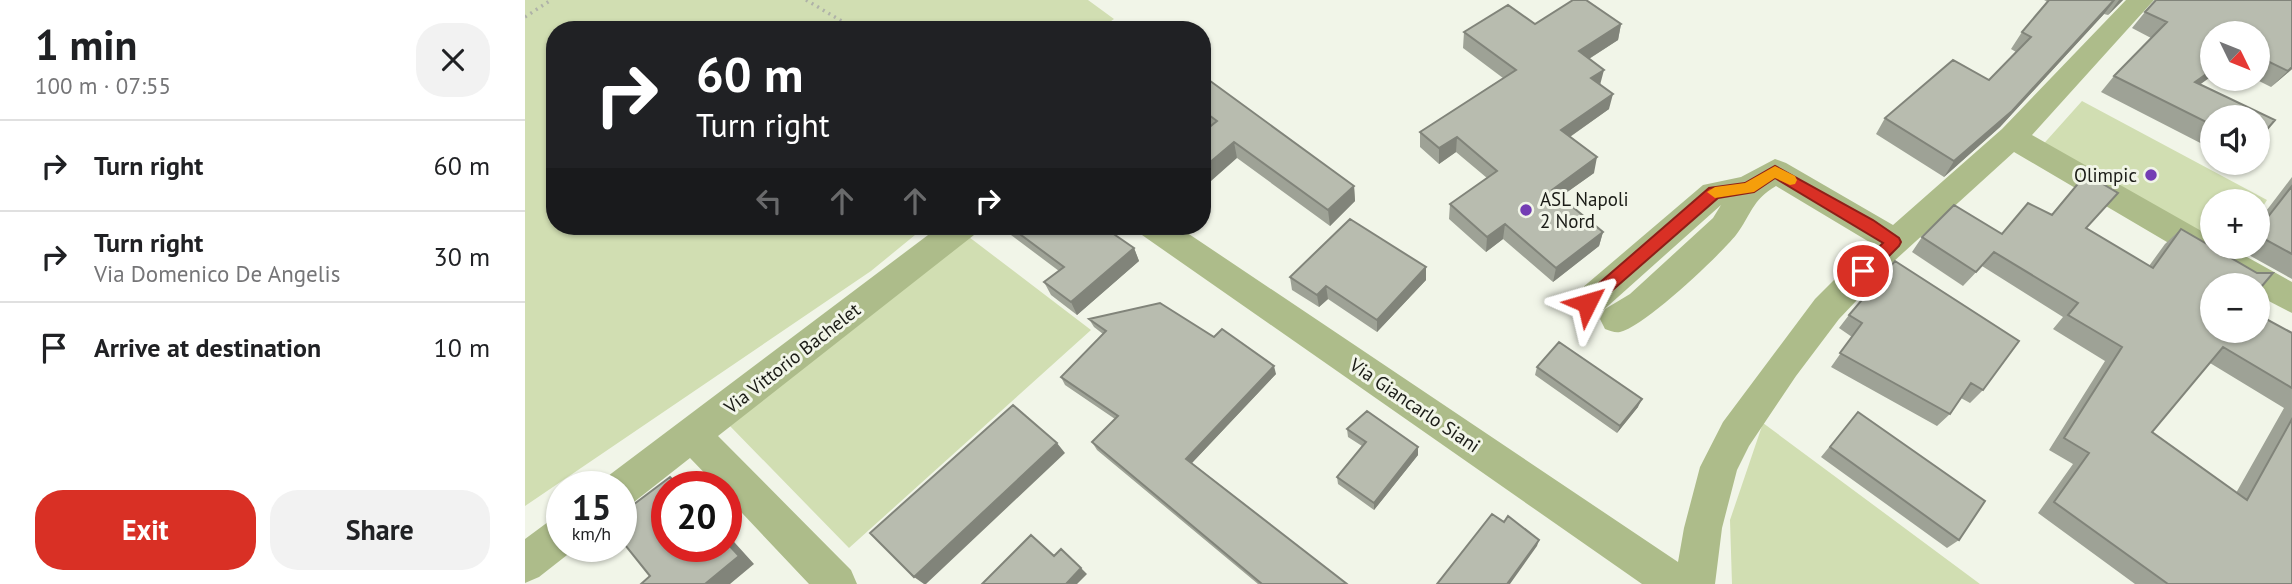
<!DOCTYPE html>
<meta charset="utf-8">
<style>
body{margin:0;font-family:"PT Sans",sans-serif;background:#f2f2f2;color:#202124;height:100vh;display:flex;flex-direction:column;font-size:26px;white-space:nowrap}
*{box-sizing:border-box;margin:0}
p{font-size:23px;color:#757577}
.icon{flex:none;width:38px;height:38px;fill:none;stroke:currentColor;stroke-width:2;stroke-linecap:round;stroke-linejoin:round}
.map{position:relative;flex:1;overflow:hidden}
.details{display:flex;flex-direction:column;background:#fff;width:525px}
.details>*{flex:none}
.guide{position:absolute;left:21px;top:21px;width:665px;height:214px;border-radius:28px;box-shadow:0 2px 5px #0004;background:#202124;color:#fff;overflow:hidden}
.needle{width:46px;rotate:133deg}
.tools{position:absolute;left:1675px;top:21px;display:grid;gap:14px}
.tools a{display:grid;place-items:center;width:70px;height:70px;border-radius:50%;background:#fff;box-shadow:0 2px 5px #0004;font-size:35px}
.speed{position:absolute;left:21px;top:471px;display:flex;gap:14px;font-size:35px;font-weight:700;text-align:center}
.speed>*{display:grid;place-content:center;width:91px;height:91px;border-radius:50%;background:#fff;box-shadow:0 2px 5px #0004;line-height:1}
.speed small{font-size:18px;font-weight:400}
.speed .limit{border:10px solid #d22;background:#fff;color:#111}
.pin{position:absolute;display:grid;place-items:center;width:60px;height:60px;color:#fff;margin:-30px;border:4px solid #fff;border-radius:50%;box-shadow:0 2px 7px #0007}
.me{position:absolute;width:77px;margin:-38px;rotate:50deg;stroke-linejoin:round;filter:drop-shadow(0 0 5px #0008)}
.turn{display:flex;align-items:center;gap:24px;height:147px;padding:0 35px;font-size:32px}
.turn .icon{width:91px;height:91px;stroke-width:2.5}
.turn b{display:block;font-size:49px;line-height:60px}
.lanes{display:flex;align-items:center;height:66px;padding:0 35px;background:#0003;justify-content:center;gap:35px;direction:ltr}
.lanes .off{opacity:.35}
.round{display:grid;place-items:center;flex:none;width:74px;height:74px;border-radius:28px;background:#f2f2f2}
.summary{display:flex;align-items:center;justify-content:space-between;height:119px;padding:0 35px}
h1{font-size:42px;font-weight:800;line-height:52px}
.action{display:flex;gap:14px;margin-top:auto;padding:14px 35px}
.action a{flex:1;height:80px;border-radius:28px;background:#d93025;color:#fff;font-size:28px;font-weight:800;line-height:80px;text-align:center}
.action a+a{background:#f2f2f2;color:#202124}
ul{padding:0;list-style:none}
li{display:flex;align-items:center;gap:21px;height:91px;padding:0 35px;border-top:2px solid #e0e0e0}
li div{flex:1}
li b{display:block;font-size:26px}
li em{font-style:normal}
main{display:flex;flex:1;min-height:0}
.map>svg:first-child{display:block}
.green{fill:#d1deb2}
.lines{fill:none;stroke-linecap:round;stroke-linejoin:round}
.path{stroke:#afb2a8;stroke-width:3.5;stroke-dasharray:2 4.5;stroke-linecap:butt}
.minor{fill:#adbc8a;fill-rule:evenodd}
.wall{fill:#9ea296;fill-rule:evenodd}
.shaded-wall{fill:#81847a}
.building{fill:#b8bcaf;stroke:#81847a;stroke-width:2}
.route{fill:#d93025;stroke:#8d1f18;stroke-width:2}
.slow{fill:#f59e0b}
.poi-dot{fill:#743db4;stroke:#f1f5e8;stroke-width:2.5}
.labels{text-anchor:middle;dominant-baseline:central;stroke-width:6;stroke-linejoin:round;paint-order:stroke}
.poi-label{font-size:19px;fill:#1a1b16;stroke:#f1f5e8;text-anchor:end}
.street-label{font-size:19px;fill:#1a1b16;stroke:#f1f5e8}
</style>
<main>
<section class="details">
<div class="summary"><div><h1>1 min</h1><p>100 m · 07:55</p></div><a class="round"><svg class="icon" aria-label="close" viewBox="0 0 24 24"><path d="M6 6l12 12M18 6L6 18"/></svg></a></div>
<ul>
<li><svg class="icon" aria-label="right" viewBox="0 0 24 24"><path d="M7 20v-9h11M14 6l5 5-5 5"/></svg><div><b>Turn right</b></div><em>60 m</em></li>
<li><svg class="icon" aria-label="right" viewBox="0 0 24 24"><path d="M7 20v-9h11M14 6l5 5-5 5"/></svg><div><b>Turn right</b><p>Via Domenico De Angelis</p></div><em>30 m</em></li>
<li><svg class="icon" aria-label="arrive" viewBox="0 0 24 24"><path d="M6 21V4h12l-3 4 3 4H6"/></svg><div><b>Arrive at destination</b></div><em>10 m</em></li>
</ul>
<div class="action"><a>Exit</a><a>Share</a></div>
</section>
<div class="map">
<svg width="1767" height="584" viewBox="0 0 1767 584">
<rect width="100%" height="100%" fill="#f1f5e8"/>
<!-- green -->
<path class="green" d="M0 0H563L589 19 573 30H30V226H401L346 271 0 506Z
M1557 101 1742 200 1733 214 1732 201H1687V247H1709L1702 256 1514 149Z
M444 237 566 330 324 548 203 424Z
M1238 423 1455 584H1207L1205 520Z"/>
<g class="lines">
<!-- path -->
<path class="path" d="M281 0 332 30
M0 17 26 0"/>
<!-- minor -->
<path class="minor" d="M1601 0H1629L1507 135 1687 237V247H1704L1767 282V313L1732 295V285H1715L1489 152 1368 262 1314 319 1271 376 1224 446 1212 470 1197 528 1190 584H1117L617 235 612 226H652L1153 562 1159 528 1175 467 1198 422 1290 299 1346 243 1251 186C1226 201 1227 214 1211 235 1194 256 1119 327 1095 332 1090 333 1086 331 1080 329L1075 319 1080 309 1105 294 1188 218 1196 205 1074 314 1062 318 1050 314 1045 304 1050 294 1178 185 1216 177 1250 159 1261 163 1368 225 1477 129Z
M415 226H454L449 235 193 436 326 570 332 584H284L201 496V486H192L165 458 109 502 96 507V486H78L83 476Z
M37 516V546H52L51 548 14 577 0 583V539L23 522Z"/>
</g>
<!-- wall -->
<path class="wall" d="M1519 0H1598L1583 15 1579 14 1475 127 1419 177 1351 134 1360 118 1464 80 1491 52 1486 49 1497 32 1523 2Z
M1767 0V69L1746 87 1730 79H1732V33L1675 84 1687 117V149L1576 92 1589 76 1626 38 1607 28 1620 12Z
M1010 24H1096L1093 40 1064 59 1076 85 1084 109 1045 137 1069 173 1035 197 1078 232 1074 246 1028 282 978 239 961 252 924 219 925 204 962 178 931 152 914 164 895 147V132L978 78 938 48 939 32Z
M677 75 829 186 830 201 805 226 712 158 684 128 677 123Z
M1561 174V228L1624 266 1640 244 1656 229 1687 331 1767 333V584H1610L1513 513 1548 464 1524 450 1580 361 1528 329 1538 317 1457 266 1438 286 1387 252 1397 237 1477 234 1526 215ZM1685 363 1759 408 1711 493 1627 432Z
M1767 177V279L1713 249 1714 247H1732V223Z
M474 226H577L609 248 614 261 552 315 526 295 519 282 534 271Z
M901 267V280L852 332 803 299 794 307 767 290 765 277Z
M1324 315 1458 390 1445 403 1436 398 1425 414 1412 426 1306 367 1327 337 1314 328Z
M564 319 689 337 751 374 667 463 822 584H733L572 450 567 442 590 419 540 385 536 377 578 334 569 327Z
M1012 367 1113 407 1092 433 1010 375Z
M1333 412 1434 540 1422 548 1296 457Z
M822 429 893 447V455L849 510 813 484 812 477 837 446 823 437Z"/>
<!-- shaded-wall -->
<path class="shaded-wall" d="M1590 0 1579 14 1475 127 1419 177 1429 161Z
M1594 0H1598L1583 15Z
M1096 24 1093 40 1051 67 1054 51Z
M1767 67V69L1746 87 1763 71Z
M1079 70 1075 85 1066 78Z
M1687 70V76L1656 98 1670 82Z
M1088 94 1084 109 1033 145 1036 130Z
M932 137 931 152 914 164V148Z
M709 142 712 158 677 189V169Z
M1072 157 1069 173 1024 205 1027 190Z
M829 186 830 201 805 226 803 210Z
M980 224 978 239 961 252 962 237Z
M1078 232 1074 246 1028 282 1031 268Z
M609 248 614 261 552 315 546 302Z
M901 267V280L852 332V320Z
M801 286 803 299 794 307 792 295Z
M749 366 751 374 664 466 661 459Z
M1117 399 1113 407 1092 433 1095 426Z
M532 443 540 453 401 584H399L389 577Z
M893 447V455L849 510V503Z
M145 477 160 486H153Z
M201 533 229 564 205 584H180L201 542Z
M1014 540 1012 546 985 584H982Z
M556 568 562 574 552 584H541Z"/>
<!-- building -->
<path class="building" d="M1048 0H1061L1096 24 1054 51 1079 70 1066 78 1088 94 1036 130 1072 157 1027 190 1078 232 1031 268 980 224 962 237 925 204 972 171 932 137 914 148 895 132 991 70 939 32 983 5 1010 24Z
M1524 0H1589L1487 111 1429 161 1360 118 1428 60 1464 80 1506 37 1497 32Z
M1631 0H1767V67L1763 71 1732 56V33H1687V70L1670 82 1750 120 1732 141V117H1687V125L1589 76 1642 22 1620 12Z
M677 75 829 186 803 210 709 142 677 169V133L692 121 677 110Z
M1561 174 1593 193 1561 228 1628 268 1656 229 1732 273H1748L1732 292V285H1687V331H1732V314L1767 333V388L1698 347 1627 432 1722 500 1767 419V584H1643L1529 502 1564 453 1539 438 1597 347 1543 315 1553 303 1469 252 1451 272 1397 237 1429 205 1477 234 1503 203 1527 215Z
M1767 186V254L1732 235V231Z
M825 219 901 267 852 320 801 286 792 295 765 277Z
M484 226H577L609 248 546 302 519 282 539 267Z
M1370 261 1494 341 1458 390 1446 383 1425 414 1315 353 1337 323 1324 315Z
M635 303 689 337 697 329 749 366 661 459 822 584H737L567 442 593 416 536 377 581 331 564 319Z
M1034 342 1117 399 1095 426 1012 367Z
M488 405 532 443 389 577 345 533Z
M842 411 893 447 849 503 812 477 841 442 822 429Z
M1333 412 1460 501 1434 540 1305 447Z
M145 477 153 486H142V546H201V542L214 556 180 584H116L125 576 96 540V514Z
M967 514 979 522 983 516 1014 540 982 584H912Z
M506 535 529 556 536 549 556 568 541 584H457Z"/>
<!-- route -->
<path class="route" d="M1250 166 1348 220 1374 238 1376 242 1374 246 1344 276H1333L1331 271 1333 267 1358 243 1250 178 1229 192 1193 198 1067 308H1056L1054 303 1056 299 1184 188 1220 183Z"/>
<!-- slow -->
<path class="slow" d="M1250 166 1270 176 1272 180 1270 184 1265 185 1250 178 1229 192 1190 198 1182 192 1190 187 1220 183Z"/>
<!-- markers -->
<g class="poi-dot">
<circle cx="1626" cy="175" r="7"/>
<circle cx="1001" cy="210" r="7"/>
</g>
<g class="labels">
<!-- poi labels -->
<g class="poi-label">
<text x="1612" y="175">Olimpic</text>
<text x="1015" y="199" text-anchor="start">ASL Napoli<tspan x="1015" dy="22">2 Nord</tspan></text>
</g>
<!-- street labels -->
<g class="street-label">
<text transform="translate(267 358) rotate(-38)">Via Vittorio Bachelet</text>
<text transform="translate(890 405) rotate(34)">Via Giancarlo Siani</text>
</g>
</g>
</svg>
<div class="tools">
<a><svg class="needle" viewBox="-14 -14 28 28"><path d="M0-13l5 13h-10z" fill="#e53935"/><path d="M0 13l5-13h-10z" fill="#757577"/></svg></a>
<a><svg class="icon" aria-label="sound" viewBox="0 0 24 24"><path d="M4 9h4l5-4v14l-5-4H4zM17 9q2 3 0 6"/></svg></a>
<a>+</a>
<a>−</a>
</div>
<div class="speed"><div>15<small>km/h</small></div><div class="limit">20</div></div>
<div class="pin" style="left:1338px;top:271px;background:#d93025"><svg class="icon" aria-label="arrive" viewBox="0 0 24 24"><path d="M6 21V4h12l-3 4 3 4H6"/></svg></div>
<svg class="me" style="left:1062px;top:303px" viewBox="-20 -20 40 40"><path d="M0-17L14 15 0 8-14 15z" fill="#d93025" stroke="#fff" stroke-width="4"/></svg>
<div class="guide">
<div class="turn"><svg class="icon" aria-label="right" viewBox="0 0 24 24"><path d="M7 20v-9h11M14 6l5 5-5 5"/></svg><div><b>60 m</b>Turn right</div></div>
<div class="lanes"><svg class="icon off" aria-label="left" viewBox="0 0 24 24"><path d="M17 20v-9H6M10 6l-5 5 5 5"/></svg><svg class="icon off" aria-label="ahead" viewBox="0 0 24 24"><path d="M12 20V5M6 11l6-6 6 6"/></svg><svg class="icon off" aria-label="ahead" viewBox="0 0 24 24"><path d="M12 20V5M6 11l6-6 6 6"/></svg><svg class="icon" aria-label="right" viewBox="0 0 24 24"><path d="M7 20v-9h11M14 6l5 5-5 5"/></svg></div>
</div>
</div>
</main>
